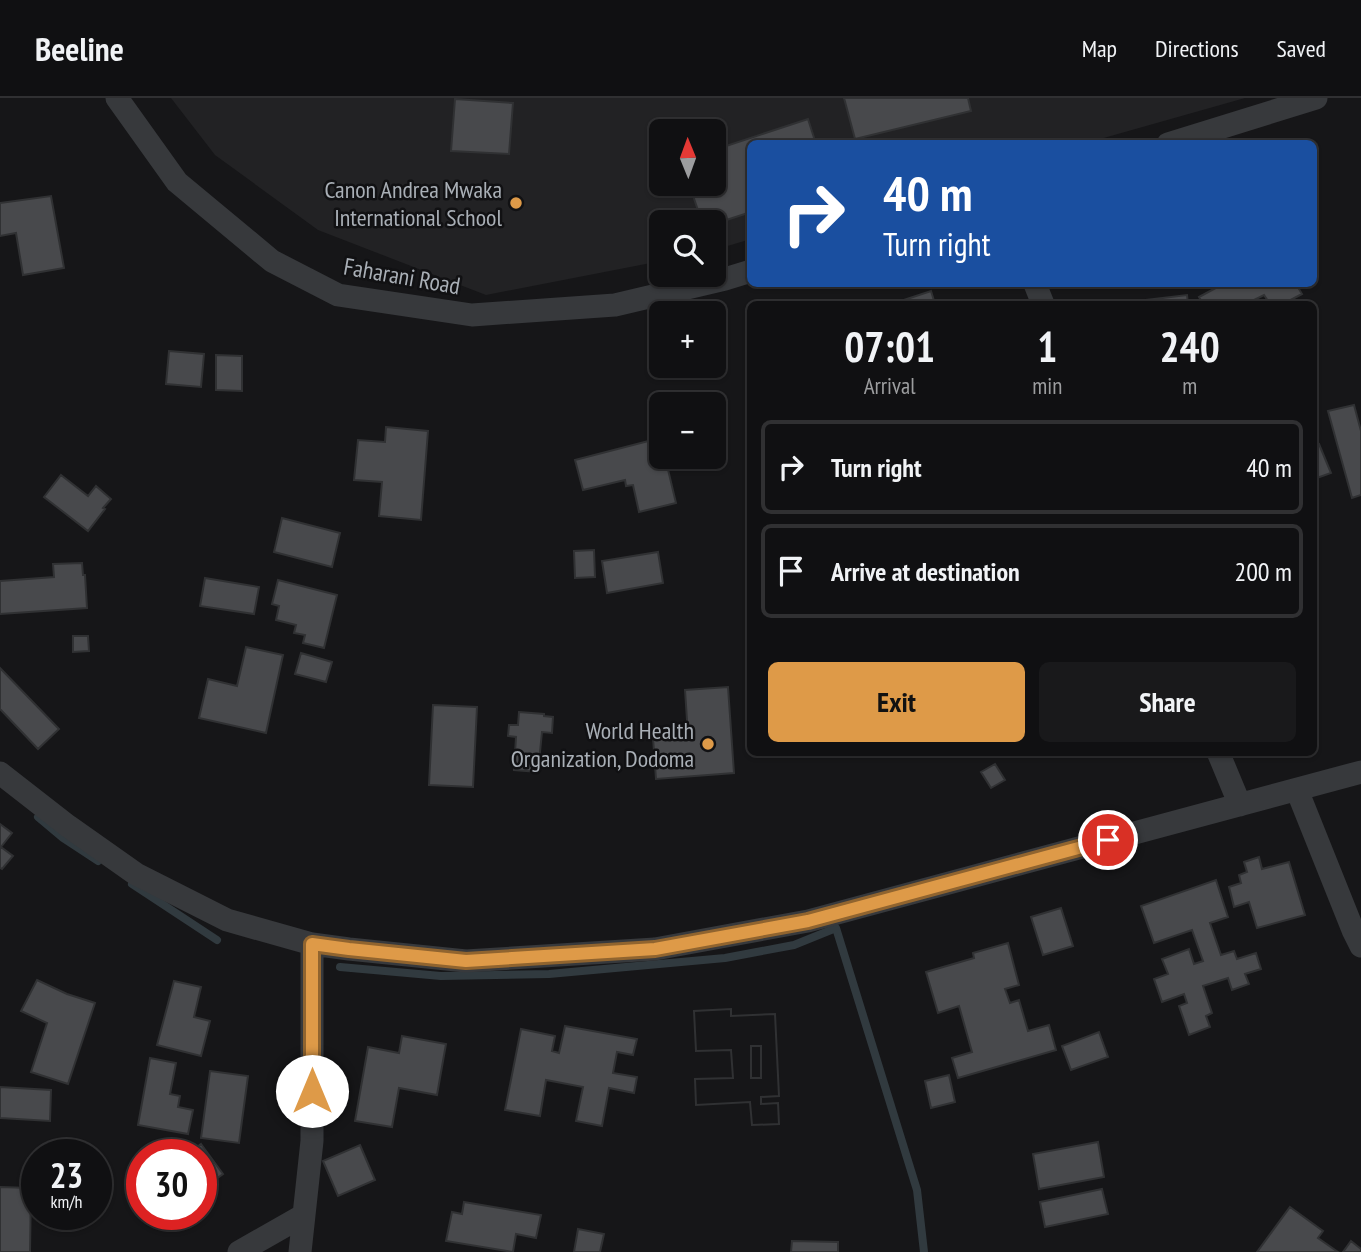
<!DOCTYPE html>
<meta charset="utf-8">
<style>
body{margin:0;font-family:"PT Sans Narrow",sans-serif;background:#19191b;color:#f1f3f6;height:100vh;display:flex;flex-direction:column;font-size:26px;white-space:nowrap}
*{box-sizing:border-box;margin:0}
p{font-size:23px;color:#9c9d9f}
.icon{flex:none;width:38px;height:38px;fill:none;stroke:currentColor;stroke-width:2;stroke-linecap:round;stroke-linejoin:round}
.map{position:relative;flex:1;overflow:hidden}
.details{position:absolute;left:747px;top:203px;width:570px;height:455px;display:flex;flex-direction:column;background:#101012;border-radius:10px;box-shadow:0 2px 5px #0004,0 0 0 2px #303032}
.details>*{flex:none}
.top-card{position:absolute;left:747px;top:42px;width:570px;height:147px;border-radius:10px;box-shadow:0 2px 5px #0004,0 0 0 2px #303032;background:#1a4fa0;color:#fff;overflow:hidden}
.needle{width:46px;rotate:359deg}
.controls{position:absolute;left:649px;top:21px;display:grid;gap:14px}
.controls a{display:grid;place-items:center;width:77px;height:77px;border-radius:10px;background:#101012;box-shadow:0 2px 5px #0004,0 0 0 2px #303032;font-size:35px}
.speed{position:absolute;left:21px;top:1041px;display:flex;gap:14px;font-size:35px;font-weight:700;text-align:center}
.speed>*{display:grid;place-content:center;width:91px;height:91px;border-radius:50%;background:#101012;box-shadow:0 2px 5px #0004,0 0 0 2px #303032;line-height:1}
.speed small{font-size:18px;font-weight:400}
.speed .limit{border:10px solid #d22;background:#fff;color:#111}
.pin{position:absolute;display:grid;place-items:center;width:60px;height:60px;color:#fff;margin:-30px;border:4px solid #fff;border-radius:50%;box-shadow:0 2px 7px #0007}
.me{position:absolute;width:77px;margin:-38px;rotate:0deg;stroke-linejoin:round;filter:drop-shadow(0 0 5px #0008)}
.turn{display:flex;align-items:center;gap:24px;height:147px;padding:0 21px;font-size:32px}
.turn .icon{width:91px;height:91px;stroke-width:2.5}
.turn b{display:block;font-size:49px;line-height:60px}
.eta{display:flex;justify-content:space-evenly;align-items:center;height:119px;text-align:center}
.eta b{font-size:42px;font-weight:800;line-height:49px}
.action{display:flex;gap:14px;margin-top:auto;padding:14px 21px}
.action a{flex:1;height:80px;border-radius:10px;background:#de9a48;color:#111;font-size:28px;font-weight:800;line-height:80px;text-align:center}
.action a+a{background:#19191b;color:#f1f3f6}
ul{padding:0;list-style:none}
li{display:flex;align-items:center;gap:21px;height:94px;margin:0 14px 10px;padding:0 7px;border:4px solid #303032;border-radius:10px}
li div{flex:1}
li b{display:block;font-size:26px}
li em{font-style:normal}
header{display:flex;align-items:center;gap:42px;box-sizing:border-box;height:98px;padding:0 35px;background:#101012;border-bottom:2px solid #303032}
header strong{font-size:33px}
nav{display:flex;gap:38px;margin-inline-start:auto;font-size:24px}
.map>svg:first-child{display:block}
.built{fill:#222224;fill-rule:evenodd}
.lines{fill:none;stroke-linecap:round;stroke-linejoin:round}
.stream{stroke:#313a3f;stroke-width:8}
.building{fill:#48494c;stroke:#303133;stroke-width:2;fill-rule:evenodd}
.minor{stroke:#37393c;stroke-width:23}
.route-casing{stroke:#90642f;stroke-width:18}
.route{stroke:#de9a48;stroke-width:12}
.poi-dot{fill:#de9a48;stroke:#111113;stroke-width:2.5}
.labels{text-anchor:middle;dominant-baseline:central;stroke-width:5;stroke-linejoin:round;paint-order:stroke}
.poi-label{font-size:24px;fill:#a9afb6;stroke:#111113;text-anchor:end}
.street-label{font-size:24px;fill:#a9afb6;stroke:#111113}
</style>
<header>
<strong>Beeline</strong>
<nav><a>Map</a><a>Directions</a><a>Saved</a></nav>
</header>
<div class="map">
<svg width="1361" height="1154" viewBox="0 0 1361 1154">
<rect width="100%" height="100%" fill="#161618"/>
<!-- built -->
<path class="built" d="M171 0H1245L1086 45 751 46V141L714 152V124H662L661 163 486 197 318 132 215 57ZM662 33H714V86H662Z"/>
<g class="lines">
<!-- stream -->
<path class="stream" d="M38 719 63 740 98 763
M132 786 217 842
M340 869 441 878 549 876 725 860 794 847 836 830 917 1092 924 1154"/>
</g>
<!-- building -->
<path class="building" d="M844 0H968L971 13 855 41Z
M455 1 513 5 509 56 451 53Z
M808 21 816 46H751V114L714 126V124H702L689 86H714V52Z
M51 98 64 170 23 177 16 135 0 138V105Z
M1223 186H1296L1302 196 1283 206H1270L1264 197 1246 206H1203L1199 199Z
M931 193 935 206H902L901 203Z
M1187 197 1188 206H1138V203Z
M169 253 204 256 201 289 166 286Z
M216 257 242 258V293L216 292Z
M1354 307 1361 333V397L1352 400 1328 313Z
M386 329 428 333 421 422 379 418 382 384 354 382 358 342 385 344Z
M660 340 662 359H665L676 405 639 414 633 387 626 388 625 382 583 392 575 362Z
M1319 346 1331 375 1314 381V347Z
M61 377 88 398 96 388 111 401 103 410 105 411 88 433 44 399Z
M282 420 340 435 332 469 274 454Z
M594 452 595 479 575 480 574 453Z
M658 454 663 485 607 495 602 463Z
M82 465 83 477H85L87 510 0 516V483L54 479 53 466Z
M205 480 259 489 254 516 200 508Z
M278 482 337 497 324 550 303 545 305 537 294 535 296 527 276 522 279 508 272 506Z
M73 538H88L89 553 73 554Z
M246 549 283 557 266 635 199 620 208 581 237 588Z
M301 555 332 564 326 584 295 576Z
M0 570 59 631 38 651 0 611Z
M728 589 734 675 656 681 653 640 688 637 685 592Z
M433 607 477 609 473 689 429 687Z
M519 614 544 616V618L553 619 552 635 542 634 538 674 514 672 516 639 508 638 509 627H518Z
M995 666 1005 682 991 690 981 674Z
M0 726 12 735 1 749 13 758 2 771 0 770Z
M1259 759 1262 771 1289 764 1305 817 1257 830 1249 804 1234 809 1229 789 1241 785 1239 777 1247 774 1244 764Z
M1216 782 1228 819 1210 825 1221 857 1234 853 1237 861 1256 855 1261 871 1245 876 1249 886 1232 892 1228 880 1203 888 1212 915 1206 918 1210 929 1189 937 1179 908 1187 905 1184 896 1162 904 1154 881 1168 876 1162 861 1189 851 1194 866 1203 863 1192 832 1154 845 1141 808Z
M1061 810 1073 848 1043 857 1031 819Z
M1008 845 1019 887 1005 891 1010 905 1019 902 1028 933 1049 927 1056 952 958 980 952 960 972 954 959 908 938 915 926 874 974 860 973 855Z
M37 882 67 896 95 905 68 986 31 974 47 925 21 913Z
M174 883 201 889 194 919 210 923 201 958 157 947Z
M731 911V918L775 916 779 998 761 999V1006L778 1005 779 1026 752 1027 750 1004 696 1007 695 981 733 980 731 952 696 953 694 913ZM751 948H761V980H751Z
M731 911V918L775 916 779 998 761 999V1006L778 1005 779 1026 752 1027 750 1004 696 1007 695 981 733 980 731 952 696 953 694 913Z
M565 928 637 941 633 957 617 954 613 975 637 979 634 995 609 990 602 1028 576 1023 583 989 546 982 540 1018 505 1012 521 931 555 938 552 953 559 955Z
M1099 934 1108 959 1071 972 1062 948Z
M402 938 446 946 437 997 399 990 392 1029 355 1023 368 949 399 955Z
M751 948H761V980H751Z
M150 960 176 965 170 996 180 998 178 1009 193 1012 188 1036 138 1027Z
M210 973 248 978 239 1045 201 1040Z
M949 977 955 1004 931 1010 925 983Z
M0 989 51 992 50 1023 0 1020Z
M164 1041 176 1057H154L149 1051Z
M1098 1044 1104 1079 1039 1091 1033 1056Z
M201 1046 223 1076 201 1092V1057H187Z
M360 1047 375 1082 338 1098 323 1063Z
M0 1089 31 1090 30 1154H0Z
M1102 1091 1108 1116 1045 1129 1040 1104Z
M203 1096 212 1105 202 1113 201 1098Z
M464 1104 541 1117 536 1140 516 1136 513 1154 446 1143 452 1114 462 1116Z
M1290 1109 1323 1133 1318 1140 1338 1154H1257Z
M578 1131 604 1136 600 1154H574Z
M792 1143 838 1144V1154H791Z
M1351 1143 1361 1151V1154H1343Z"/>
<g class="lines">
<!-- minor -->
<path class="minor" d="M117 0 177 84 272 163 338 197 472 217 615 207 725 181 751 173
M1168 46 1316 0
M1035 186 1043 206
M1218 654 1240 707
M0 675 68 728 136 776 227 822 312 846 349 851 466 863 655 851 808 823 1361 674
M1297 692 1353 832 1361 848
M239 1154 304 1117
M300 1154 312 1043V846"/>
</g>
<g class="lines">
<defs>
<path id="route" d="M312 993V846L349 851 466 863 655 851 808 823 1108 742"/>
</defs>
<!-- route casing -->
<use href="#route" class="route-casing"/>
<!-- route -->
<use href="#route" class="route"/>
</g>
<!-- markers -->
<g class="poi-dot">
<circle cx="516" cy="105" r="7"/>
<circle cx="708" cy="646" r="7"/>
</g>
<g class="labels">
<!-- poi labels -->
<g class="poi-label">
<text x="502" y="91">Canon Andrea Mwaka<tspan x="502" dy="28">International School</tspan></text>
<text x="694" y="632">World Health<tspan x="694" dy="28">Organization, Dodoma</tspan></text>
</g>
<!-- street labels -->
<g class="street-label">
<text transform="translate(402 178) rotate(10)">Faharani Road</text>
</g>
</g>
</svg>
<div class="controls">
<a><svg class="needle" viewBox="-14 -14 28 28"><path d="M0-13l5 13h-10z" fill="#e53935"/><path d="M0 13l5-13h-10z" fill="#9c9d9f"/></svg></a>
<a><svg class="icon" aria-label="search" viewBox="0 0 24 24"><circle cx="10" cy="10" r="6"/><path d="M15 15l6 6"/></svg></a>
<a>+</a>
<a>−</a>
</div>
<div class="speed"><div>23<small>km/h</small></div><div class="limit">30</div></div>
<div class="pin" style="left:1108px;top:742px;background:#d93025"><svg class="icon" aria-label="arrive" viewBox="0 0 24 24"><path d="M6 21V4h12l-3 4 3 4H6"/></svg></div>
<svg class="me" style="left:312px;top:993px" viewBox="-20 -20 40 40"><circle r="19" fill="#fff"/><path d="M0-13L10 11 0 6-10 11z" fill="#de9a48"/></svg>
<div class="top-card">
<div class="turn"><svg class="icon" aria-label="right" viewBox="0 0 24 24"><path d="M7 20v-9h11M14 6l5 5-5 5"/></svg><div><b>40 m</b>Turn right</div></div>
</div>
<section class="details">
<div class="eta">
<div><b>07:01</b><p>Arrival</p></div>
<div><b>1</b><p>min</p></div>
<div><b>240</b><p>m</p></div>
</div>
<ul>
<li><svg class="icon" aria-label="right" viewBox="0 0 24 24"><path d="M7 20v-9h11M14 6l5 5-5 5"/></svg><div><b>Turn right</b></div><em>40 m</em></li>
<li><svg class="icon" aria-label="arrive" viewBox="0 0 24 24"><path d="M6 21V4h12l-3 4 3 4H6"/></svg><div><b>Arrive at destination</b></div><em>200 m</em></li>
</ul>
<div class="action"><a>Exit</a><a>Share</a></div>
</section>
</div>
